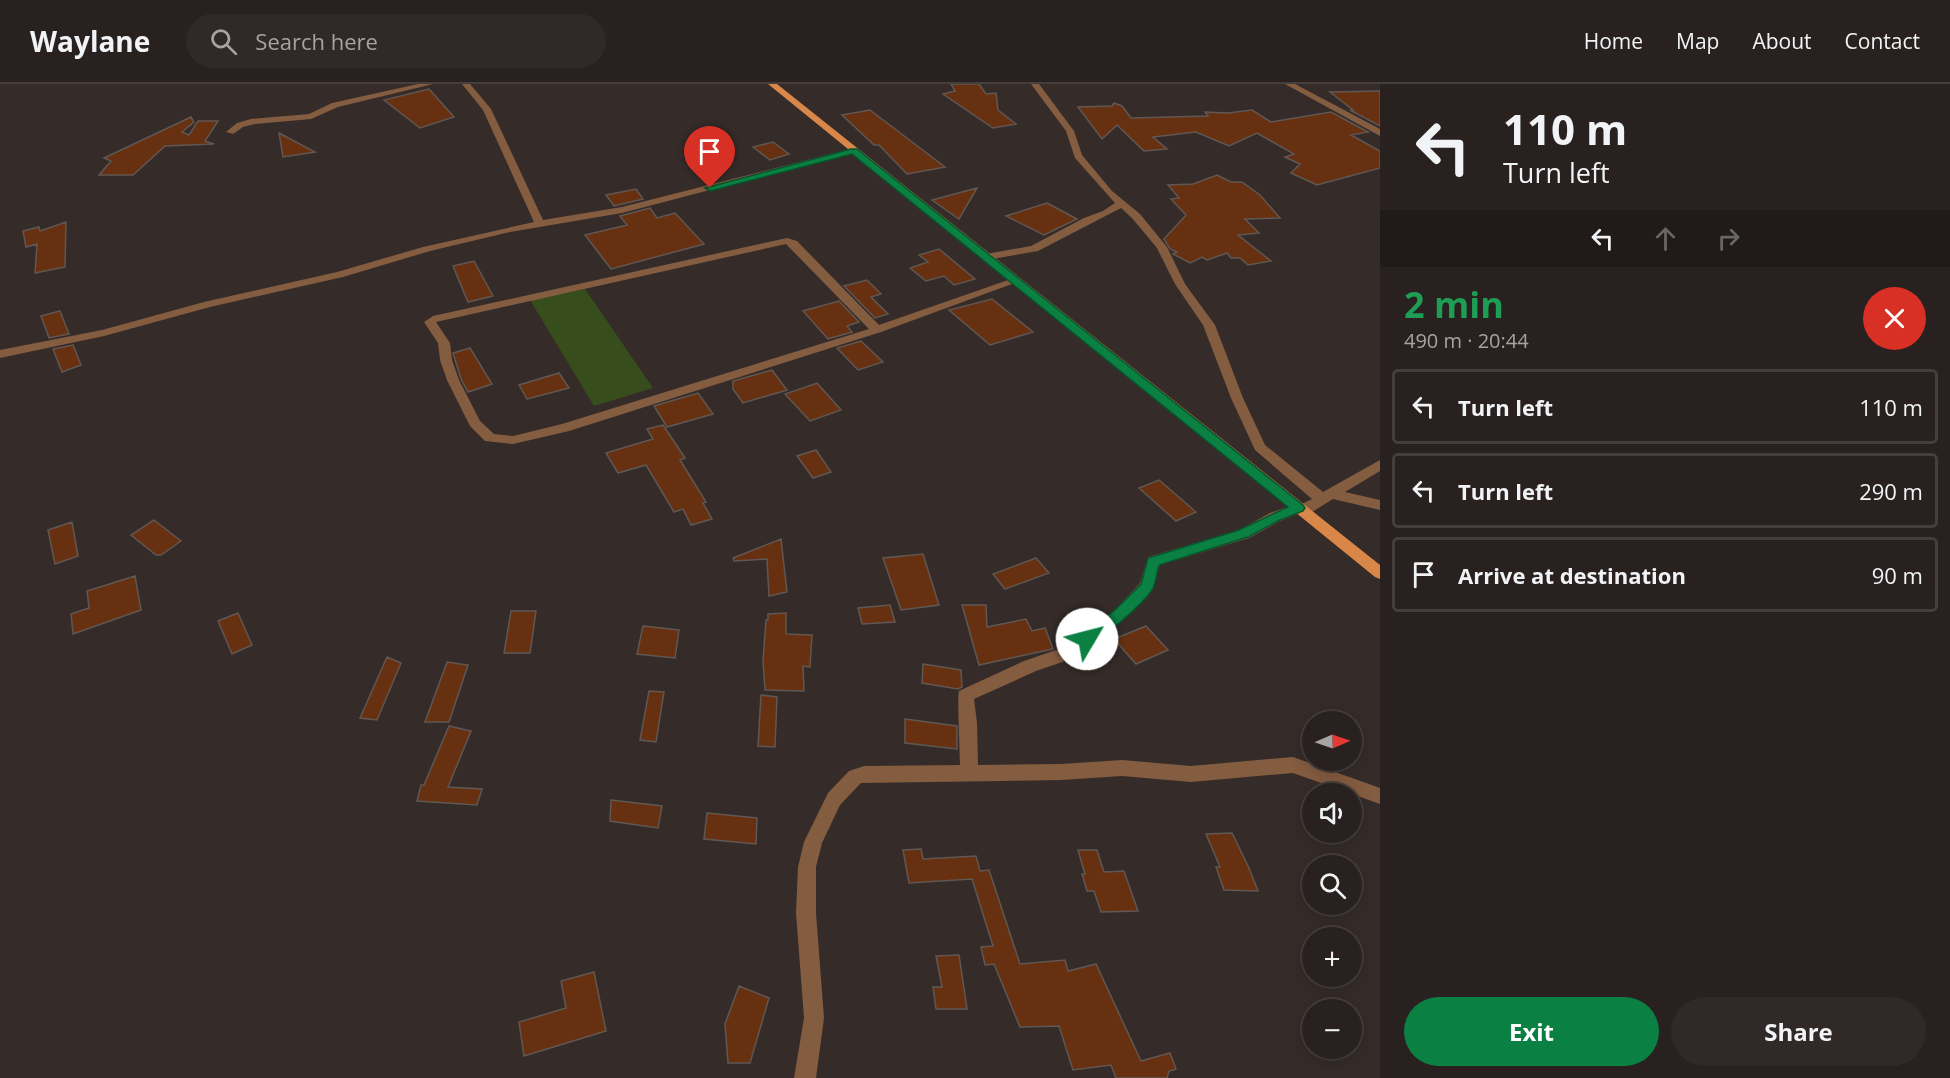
<!DOCTYPE html>
<meta charset="utf-8">
<style>
body{margin:0;font-family:"Open Sans",sans-serif;background:#302928;color:#f1f3f6;height:100vh;display:flex;flex-direction:column;font-size:22px;white-space:nowrap}
*{box-sizing:border-box;margin:0}
p{font-size:20px;color:#a5a3a4}
.icon{flex:none;width:33px;height:33px;fill:none;stroke:currentColor;stroke-width:2;stroke-linecap:round;stroke-linejoin:round}
.map{position:relative;flex:1;overflow:hidden}
.drawer{display:flex;flex-direction:column;background:#28211f;width:570px}
.drawer>*{flex:none}
.banner{background:#28211f;color:#f1f3f6;overflow:hidden}
.needle{width:39px;rotate:88deg}
.tools{position:absolute;left:1302px;top:627px;display:grid;gap:12px}
.tools a{display:grid;place-items:center;width:60px;height:60px;border-radius:50%;background:#28211f;box-shadow:0 3px 15px #0003,0 0 0 2px #443e3d;font-size:30px}
.pin{position:absolute;display:grid;place-items:center;width:51px;height:51px;color:#fff;margin:-62px -26px;border-radius:50% 50% 50% 0;rotate:-45deg;box-shadow:0 0 6px #0007}
.pin .icon{rotate:45deg}
.me{position:absolute;width:66px;margin:-33px;rotate:53deg;stroke-linejoin:round;filter:drop-shadow(0 0 4px #0008)}
.turn{display:flex;align-items:center;gap:21px;height:126px;padding:0 24px;font-size:27px}
.turn .icon{width:78px;height:78px;stroke-width:2.5}
.turn b{display:block;font-size:42px;line-height:51px}
.lanes{display:flex;align-items:center;height:57px;padding:0 24px;background:#0003;justify-content:center;gap:30px;direction:ltr}
.lanes .off{opacity:.35}
.round{display:grid;place-items:center;flex:none;width:63px;height:63px;border-radius:32px;background:#302928}
.overview{display:flex;align-items:center;justify-content:space-between;height:102px;padding:0 24px}
h1{font-size:36px;font-weight:700;line-height:45px;color:#1e9e55}
.cta{display:flex;gap:12px;margin-top:auto;padding:12px 24px}
.cta a{flex:1;height:69px;border-radius:36px;background:#0b8043;color:#fff;font-size:24px;font-weight:700;line-height:69px;text-align:center}
.cta a+a{background:#302928;color:#f1f3f6}
ul{padding:0;list-style:none}
li{display:flex;align-items:center;gap:18px;height:75px;margin:0 12px 9px;padding:0 12px;border:3px solid #443e3d;border-radius:6px}
li div{flex:1}
li b{display:block;font-size:22px}
li em{font-style:normal}
header{display:flex;align-items:center;gap:36px;box-sizing:border-box;height:84px;padding:0 30px;background:#28211f;border-bottom:2px solid #443e3d}
header strong{font-size:28px}
nav{display:flex;gap:33px;margin-inline-start:auto;font-size:21px}
.search{width:420px;height:54px;background:#302928;display:flex;align-items:center;gap:15px;box-sizing:border-box;padding:0 21px;border-radius:33px;color:#a5a3a4;font-size:22px}
main{display:flex;flex:1;min-height:0}
.map>svg:first-child{display:block}
.green{fill:#384d1c}
.building{fill:#673111;stroke:#605753;stroke-width:1.5}
.lines{fill:none;stroke-linecap:round;stroke-linejoin:round}
.street{fill:#845c40;fill-rule:evenodd}
.primary{fill:#d88748;fill-rule:evenodd}
.route{fill:#0b8043;stroke:#07532c;stroke-width:1.5}
</style>
<header>
<strong>Waylane</strong>
<div class="search"><svg class="icon" aria-label="search" viewBox="0 0 24 24"><circle cx="10" cy="10" r="6"/><path d="M15 15l6 6"/></svg>Search here</div>
<nav><a>Home</a><a>Map</a><a>About</a><a>Contact</a></nav>
</header>
<main>
<div class="map">
<svg width="1380" height="994" viewBox="0 0 1380 994">
<rect width="100%" height="100%" fill="#352c29"/>
<!-- green -->
<path class="green" d="M585 205 653 304 594 322 530 216Z"/>
<!-- building -->
<path class="building" d="M951 0H979L986 10 996 9 998 26 1016 40 993 44 943 10 955 7Z
M429 5 454 33 420 44 384 16Z
M1380 7V42L1350 26H1353L1330 8Z
M1114 19 1122 22 1131 34 1208 32 1205 28 1228 29 1252 26 1271 38 1331 28 1368 48 1351 51 1380 67V84L1317 101 1291 89 1300 80 1285 73 1294 70 1257 49 1229 62 1196 48 1153 53 1167 65 1144 67 1117 41 1102 55 1078 23 1112 22Z
M870 26 945 83 907 90 879 61H874L842 31Z
M191 33 194 38 182 48 189 51 198 37H218L205 57 214 60 165 62 133 91H99L111 77 104 74Z
M279 49 315 68 283 73Z
M773 58 789 70 770 76 753 63Z
M1217 91 1231 98H1242L1260 111 1280 134 1245 135 1259 149 1238 151 1271 177 1248 181 1240 174H1231L1227 169 1207 176 1202 173 1190 179 1173 170 1177 168 1170 165 1164 155 1186 131 1171 115 1179 114 1168 101 1193 100Z
M977 104 959 135 932 116Z
M636 105 643 115 614 122 606 111Z
M1047 119 1077 135 1044 151 1006 132Z
M650 124 657 134 675 129 704 160 611 185 585 151 627 141 620 132Z
M66 138 65 183 35 189 37 160 26 163 23 147 39 143 40 147Z
M939 165 975 195 954 201 944 192 926 197 910 184 928 178 919 171Z
M474 177 493 212 468 218 453 182Z
M867 196 881 210 871 213 888 230 875 234 844 202Z
M992 215 1033 248 990 261 949 226Z
M839 217 859 238 847 242 852 248 828 255 803 227Z
M60 227 69 250 49 254 41 232Z
M861 257 883 278 858 286 837 264Z
M73 261 81 281 62 288 53 265Z
M470 264 492 300 468 308 461 295 453 269Z
M772 286 787 306 743 319 733 305V297Z
M559 289 569 304 527 315 519 301Z
M817 299 841 326 810 337 785 310Z
M698 309 713 330 667 343 654 322Z
M663 341 685 374 680 376 706 418 703 419 712 435 691 441 683 425 674 428 646 381 618 389 606 369 653 355 647 345Z
M816 366 831 388 813 394 797 372Z
M1159 396 1196 428 1176 437 1139 404Z
M154 436 181 457 161 471H156L131 451Z
M72 438 78 472 55 480 48 446Z
M781 455 787 508 769 512 767 475 734 477 733 474Z
M923 470 939 521 901 526 883 474Z
M1036 474 1049 489 1005 505 993 490Z
M135 492 141 526 73 550 71 530 89 524 87 507Z
M890 521 895 538 862 540 858 524Z
M962 521H986L987 543 1026 535 1032 547 1045 544 1053 565 979 581Z
M511 527H536L530 569H504Z
M238 529 252 561 232 570 218 537Z
M786 529V550L812 551 810 583 803 582 804 607 765 606 763 577 766 536H768V530Z
M643 542 679 546 675 574 637 570Z
M1146 542 1168 566 1136 580 1114 555Z
M387 573 401 579 377 636 360 634Z
M447 578 468 581 449 638H425Z
M923 580 961 586 962 603 958 605 922 599Z
M649 607 664 608 656 658 640 656Z
M761 611 777 613 775 663 758 662Z
M905 635 957 642V665L905 659Z
M449 642 471 647 448 703 482 705 477 721 417 717 421 701H424Z
M611 716 662 722 658 744 610 737Z
M707 729 757 734 756 760 704 755Z
M1232 749 1249 784 1258 807 1224 806 1216 783H1220L1206 750Z
M921 765 923 775 976 772 980 787 989 786 1020 880 1065 876 1068 887 1096 880 1141 977 1170 969 1176 985 1169 987 1167 994H1116L1111 981 1073 986 1059 942 1020 943 994 880 985 881 981 863 993 862 972 795 909 799 903 766Z
M1078 766H1097L1104 788 1124 787 1138 827 1101 828 1094 807H1087L1082 790H1085Z
M959 871 967 925H936L933 903H942L936 872Z
M594 888 606 947 524 972 519 938 566 924 561 897Z
M739 902 769 914 750 979H728L725 940Z"/>
<g class="lines">
<!-- street -->
<path class="street" d="M418 0H433L338 23 311 35 255 40 243 43 233 50 226 48 237 39 251 35 309 30 332 19Z
M462 0H470L491 25 543 136 622 123 854 64 859 67 622 129 510 148 430 167 343 193 210 223 104 252 0 274V266L102 246 204 218 337 188 423 163 534 138 483 26Z
M1031 0H1039L1074 47 1082 71 1112 107 1140 130 1167 163 1185 200 1215 241 1243 314 1265 361 1323 408 1380 376V387L1345 408 1380 416V426L1333 415 1307 431 1297 430 1280 437 1249 454 1160 481 1152 506 1124 535 1077 573 1036 587 974 615 977 639 978 681 1061 680 1122 676 1191 682 1293 673 1380 704V720L1293 689 1191 698 1122 692 1061 696 861 699 840 721 822 759 816 783V829L824 934 816 994H794L804 934 796 829 798 783 804 758 828 709 849 687 864 682 960 681C960 669 957 612 959 607L1024 577 1065 563 1114 527 1140 499 1148 473 1239 446 1270 429 1298 419 1302 420 1312 415 1255 366 1231 314 1203 241 1175 200 1157 164 1132 134 1121 124 1038 167 986 176 981 173 986 170 1031 162 1084 134 1103 127 1115 119 1075 74 1066 47Z
M1285 0H1295L1380 45V52Z
M787 154 797 157 879 241 1011 195H1019L1020 197 881 248 569 347 513 360 485 357 470 342 447 296 440 276 438 259 424 238 433 232ZM786 160 869 245 562 340 513 352 494 350 480 337 459 296 452 276 450 259 436 238Z"/>
<!-- primary -->
<path class="primary" d="M768 0H777L1380 481V495L1375 493Z"/>
</g>
<!-- route -->
<path class="route" d="M851 65H857L1303 421 1305 424 1303 427 1280 436 1248 453 1159 481C1157 488 1156 497 1153 504 1147 517 1095 564 1082 559L1080 555 1082 551 1114 527 1141 500 1148 474 1239 446 1288 423 852 70 710 107 705 104Z"/>
</svg>
<div class="tools">
<a><svg class="needle" viewBox="-14 -14 28 28"><path d="M0-13l5 13h-10z" fill="#e53935"/><path d="M0 13l5-13h-10z" fill="#a5a3a4"/></svg></a>
<a><svg class="icon" aria-label="sound" viewBox="0 0 24 24"><path d="M4 9h4l5-4v14l-5-4H4zM17 9q2 3 0 6"/></svg></a>
<a><svg class="icon" aria-label="search" viewBox="0 0 24 24"><circle cx="10" cy="10" r="6"/><path d="M15 15l6 6"/></svg></a>
<a>+</a>
<a>−</a>
</div>
<div class="pin" style="left:710px;top:104px;background:#d93025"><svg class="icon" aria-label="arrive" viewBox="0 0 24 24"><path d="M6 21V4h12l-3 4 3 4H6"/></svg></div>
<svg class="me" style="left:1087px;top:555px" viewBox="-20 -20 40 40"><circle r="19" fill="#fff"/><path d="M0-13L10 11 0 6-10 11z" fill="#0b8043"/></svg>
</div>
<section class="drawer">
<div class="banner">
<div class="turn"><svg class="icon" aria-label="left" viewBox="0 0 24 24"><path d="M17 20v-9H6M10 6l-5 5 5 5"/></svg><div><b>110 m</b>Turn left</div></div>
<div class="lanes"><svg class="icon" aria-label="left" viewBox="0 0 24 24"><path d="M17 20v-9H6M10 6l-5 5 5 5"/></svg><svg class="icon off" aria-label="ahead" viewBox="0 0 24 24"><path d="M12 20V5M6 11l6-6 6 6"/></svg><svg class="icon off" aria-label="right" viewBox="0 0 24 24"><path d="M7 20v-9h11M14 6l5 5-5 5"/></svg></div>
</div>
<div class="overview"><div><h1>2 min</h1><p>490 m · 20:44</p></div><a class="round" style="background:#d93025;color:#fff"><svg class="icon" aria-label="close" viewBox="0 0 24 24"><path d="M6 6l12 12M18 6L6 18"/></svg></a></div>
<ul>
<li><svg class="icon" aria-label="left" viewBox="0 0 24 24"><path d="M17 20v-9H6M10 6l-5 5 5 5"/></svg><div><b>Turn left</b></div><em>110 m</em></li>
<li><svg class="icon" aria-label="left" viewBox="0 0 24 24"><path d="M17 20v-9H6M10 6l-5 5 5 5"/></svg><div><b>Turn left</b></div><em>290 m</em></li>
<li><svg class="icon" aria-label="arrive" viewBox="0 0 24 24"><path d="M6 21V4h12l-3 4 3 4H6"/></svg><div><b>Arrive at destination</b></div><em>90 m</em></li>
</ul>
<div class="cta"><a>Exit</a><a>Share</a></div>
</section>
</main>
